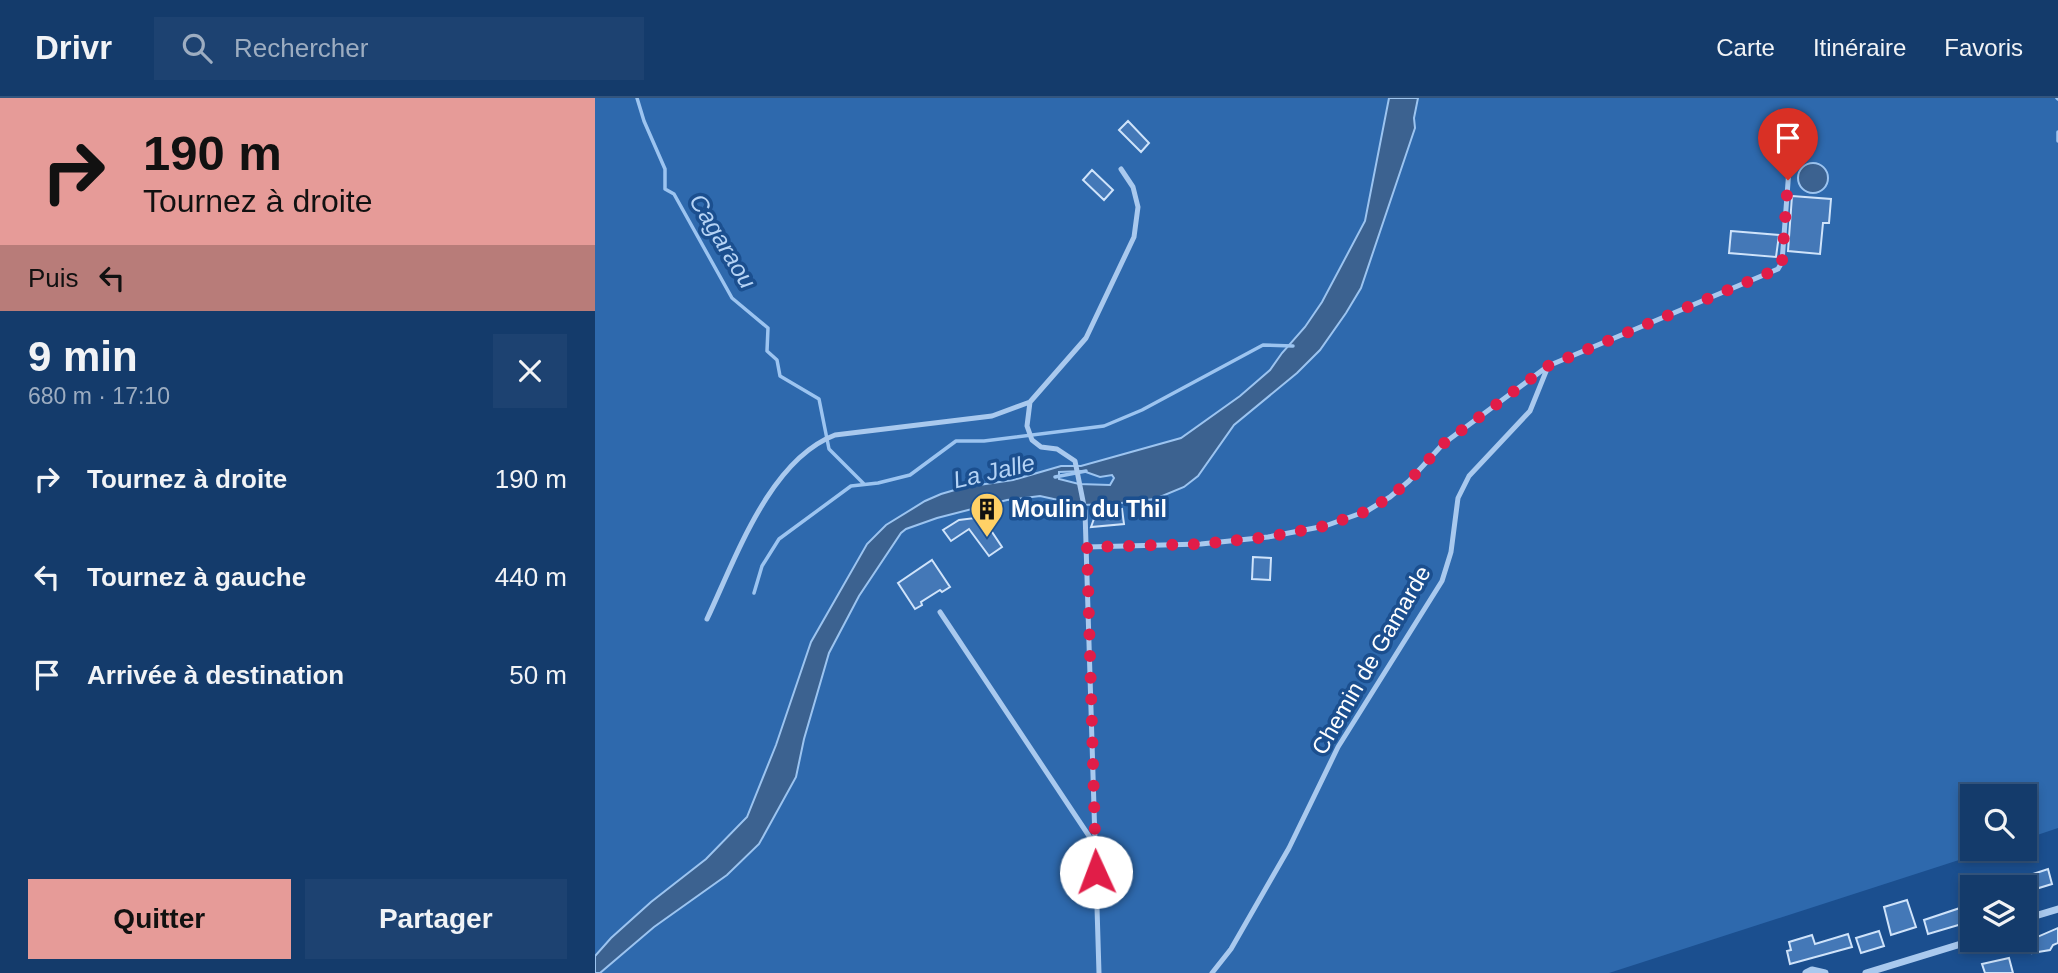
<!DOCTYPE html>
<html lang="fr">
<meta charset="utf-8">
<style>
body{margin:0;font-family:Arial,sans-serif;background:#1d4271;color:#f1f3f6;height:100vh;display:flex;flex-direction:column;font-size:26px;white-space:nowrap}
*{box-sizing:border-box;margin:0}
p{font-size:23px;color:#9dadc1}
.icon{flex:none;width:38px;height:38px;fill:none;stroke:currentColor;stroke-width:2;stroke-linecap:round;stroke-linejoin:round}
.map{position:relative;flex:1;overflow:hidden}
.side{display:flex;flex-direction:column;background:#143b6b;width:595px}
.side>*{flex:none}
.banner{background:#e69b98;color:#111;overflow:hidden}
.controls{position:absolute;left:1365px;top:686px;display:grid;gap:14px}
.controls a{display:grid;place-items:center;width:77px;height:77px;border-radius:0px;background:#143b6b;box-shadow:0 4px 10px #0003,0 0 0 2px #33557e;font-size:35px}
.pin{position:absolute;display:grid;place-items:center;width:60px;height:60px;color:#fff;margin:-72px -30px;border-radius:50% 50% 50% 0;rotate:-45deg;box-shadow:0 0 7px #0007}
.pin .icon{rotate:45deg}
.me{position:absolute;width:77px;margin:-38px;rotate:358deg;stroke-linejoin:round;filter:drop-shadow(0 0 5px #0008)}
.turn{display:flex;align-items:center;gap:24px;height:147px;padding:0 28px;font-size:32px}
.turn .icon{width:91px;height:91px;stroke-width:2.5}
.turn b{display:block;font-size:49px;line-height:60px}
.then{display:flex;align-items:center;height:66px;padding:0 28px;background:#0003;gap:14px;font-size:26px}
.round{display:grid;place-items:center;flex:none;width:74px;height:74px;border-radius:0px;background:#1d4271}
.headline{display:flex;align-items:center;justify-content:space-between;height:119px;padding:0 28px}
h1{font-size:42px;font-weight:600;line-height:52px}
.primary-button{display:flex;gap:14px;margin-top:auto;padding:14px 28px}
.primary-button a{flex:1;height:80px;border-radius:0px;background:#e69b98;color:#111;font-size:28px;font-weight:600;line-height:80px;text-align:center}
.primary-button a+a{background:#1d4271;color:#f1f3f6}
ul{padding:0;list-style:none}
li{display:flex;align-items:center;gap:21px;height:98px;padding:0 28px}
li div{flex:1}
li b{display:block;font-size:26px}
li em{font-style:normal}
header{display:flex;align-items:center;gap:42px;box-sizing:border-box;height:98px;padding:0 35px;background:#143b6b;border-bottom:2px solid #33557e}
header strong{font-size:33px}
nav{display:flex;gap:38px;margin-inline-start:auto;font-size:24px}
.search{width:490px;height:63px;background:#1d4271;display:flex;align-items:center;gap:18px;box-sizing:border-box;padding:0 24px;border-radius:0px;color:#9dadc1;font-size:26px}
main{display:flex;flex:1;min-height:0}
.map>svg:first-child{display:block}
.green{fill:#2e69ad}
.water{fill:#3c6290;stroke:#9cc4f0;stroke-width:2;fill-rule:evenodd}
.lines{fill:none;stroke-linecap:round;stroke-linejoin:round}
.stream{stroke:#9cc4f0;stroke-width:3.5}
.building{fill:#4478b7;stroke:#cfe3fa;stroke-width:2}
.lane{stroke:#a9c9ee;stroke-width:5}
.street{stroke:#a9c9ee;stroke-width:7}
.route{stroke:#e11d48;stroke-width:12;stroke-dasharray:0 21.6}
.labels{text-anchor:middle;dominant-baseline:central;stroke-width:7;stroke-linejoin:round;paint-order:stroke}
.poi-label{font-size:23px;font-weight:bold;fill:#fff;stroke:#1b4f8f;text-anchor:start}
.street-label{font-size:23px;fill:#fff;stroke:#1b4f8f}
.water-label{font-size:24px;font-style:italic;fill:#b5d3f5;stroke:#1b4f8f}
</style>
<header>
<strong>Drivr</strong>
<div class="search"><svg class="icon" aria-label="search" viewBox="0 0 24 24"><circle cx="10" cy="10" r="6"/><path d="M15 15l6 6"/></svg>Rechercher</div>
<nav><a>Carte</a><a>Itinéraire</a><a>Favoris</a></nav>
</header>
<main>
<section class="side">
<div class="banner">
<div class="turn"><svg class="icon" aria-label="right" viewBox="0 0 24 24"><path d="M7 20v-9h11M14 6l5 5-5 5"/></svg><div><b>190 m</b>Tournez à droite</div></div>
<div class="then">Puis<svg class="icon" aria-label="left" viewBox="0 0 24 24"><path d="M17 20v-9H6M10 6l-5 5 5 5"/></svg></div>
</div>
<div class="headline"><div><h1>9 min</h1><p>680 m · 17:10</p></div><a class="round"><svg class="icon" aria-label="close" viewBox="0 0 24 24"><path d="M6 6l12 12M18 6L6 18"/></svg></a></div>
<ul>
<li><svg class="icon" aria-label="right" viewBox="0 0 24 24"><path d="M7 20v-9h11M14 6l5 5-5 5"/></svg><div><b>Tournez à droite</b></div><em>190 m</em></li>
<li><svg class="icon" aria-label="left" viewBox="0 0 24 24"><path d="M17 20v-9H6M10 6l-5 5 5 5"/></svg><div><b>Tournez à gauche</b></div><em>440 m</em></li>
<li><svg class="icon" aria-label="arrive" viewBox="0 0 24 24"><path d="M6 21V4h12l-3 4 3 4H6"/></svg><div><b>Arrivée à destination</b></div><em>50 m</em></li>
</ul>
<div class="primary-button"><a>Quitter</a><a>Partager</a></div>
</section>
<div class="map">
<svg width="1463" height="875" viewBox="0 0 1463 875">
<rect width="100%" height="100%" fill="#1b4f8f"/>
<!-- green -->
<path class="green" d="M0 0H1463V730L1430 741V698H1377V751H1398L1014 875H0Z"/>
<!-- water -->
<path class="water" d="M794 0H823L819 20 820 30 766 190 751 215 725 252 702 275 639 327 603 378 589 389 560 401 518 406 486 407 445 398 412 402 342 420 311 431 306 435 264 498 234 555 209 641 201 679 164 746 132 777 59 829 5 875H0V858L16 840 56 804 111 761 152 719 181 647 216 544 272 446 291 427 330 403 346 396 370 389 418 382 466 368H486L586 340 645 298 675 272 687 255 710 229 727 204 770 123ZM488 373 505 379 517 377 519 380 515 387 484 386 464 381V374Z
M1203 80a15 15 0 1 1 30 0a15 15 0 1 1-30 0Z"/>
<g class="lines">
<!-- stream -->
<path class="stream" d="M42 0 49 23 70 71V91L79 96 137 200 173 230 172 253 182 262 185 278 224 301 234 351 269 386
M1462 0 1463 1
M1463 34V43
M460 379 491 373
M159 495 167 468 184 441 256 388 283 385 315 377 361 343H389L509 328 547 312 668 247 698 248"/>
</g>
<!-- building -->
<path class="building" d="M533 23 554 45 546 54 524 32Z
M497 72 518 92 509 102 488 82Z
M1197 98 1236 101 1234 125H1228L1225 156 1193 153Z
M1136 133 1184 137 1181 159 1134 155Z
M504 407H522V412L527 411 529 426 496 429Z
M380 420 395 431 407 449 394 458 374 431 356 443 348 432 364 422Z
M658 459 676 460 675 482 657 481Z
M337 462 355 489 347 494 345 492 326 504 327 507 320 511 303 485Z
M1453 771 1457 786 1434 793 1429 779Z
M1312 802 1321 829 1296 837 1289 809Z
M1377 806V823L1333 836 1329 822Z
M1463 830V845L1458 847 1455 852 1437 855 1433 843Z
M1284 833 1289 848 1266 855 1261 840Z
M1253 836 1257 849 1195 866 1192 853 1196 852 1194 844 1217 837 1220 846Z
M1414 860 1418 875H1390L1387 866Z"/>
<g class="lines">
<!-- lane -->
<path class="lane" d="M492 449 606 446 673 439 730 428 772 413 795 399 814 383 848 346 953 268 1183 171 1187 164 1195 58
M345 514 500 747
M112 521C140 462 174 362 240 337L397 318 435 304
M504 875 490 413 480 363 462 351 446 349 437 342 432 328 435 304 491 240 539 139 543 109 538 89 526 71
M617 875 636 851 694 750 743 649 847 483 856 454 863 400 874 378 935 313 952 271"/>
<!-- street -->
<path class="street" d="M1430 821 1463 811
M1211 875 1217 872 1230 875
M1271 875 1379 842"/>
</g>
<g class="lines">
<!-- route -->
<path class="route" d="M501 774 492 449 606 446 673 439 730 428 772 413 795 399 814 383 848 346 953 268 1183 171 1187 164 1193 82"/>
</g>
<!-- icons -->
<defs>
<symbol id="building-pin" viewBox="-11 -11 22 30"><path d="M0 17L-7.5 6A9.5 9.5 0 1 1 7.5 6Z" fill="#ffd166" stroke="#1b4f8f"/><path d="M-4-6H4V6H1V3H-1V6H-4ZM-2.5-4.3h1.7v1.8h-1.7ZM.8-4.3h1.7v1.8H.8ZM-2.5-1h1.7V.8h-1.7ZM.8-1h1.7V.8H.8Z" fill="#111"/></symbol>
</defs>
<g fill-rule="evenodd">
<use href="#building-pin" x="373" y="392" width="38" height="52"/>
</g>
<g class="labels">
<!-- poi labels -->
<g class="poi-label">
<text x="416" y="411">Moulin du Thil</text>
</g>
<!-- street labels -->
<g class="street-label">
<text transform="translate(776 562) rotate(-60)">Chemin de Gamarde</text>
</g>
<!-- water labels -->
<g class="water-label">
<text transform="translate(128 143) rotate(59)">Cagaraou</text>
<text transform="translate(399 373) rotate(-13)">La Jalle</text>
</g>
</g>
</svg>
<div class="controls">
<a><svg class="icon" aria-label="search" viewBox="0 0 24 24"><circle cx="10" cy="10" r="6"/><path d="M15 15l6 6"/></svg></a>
<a><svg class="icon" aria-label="layers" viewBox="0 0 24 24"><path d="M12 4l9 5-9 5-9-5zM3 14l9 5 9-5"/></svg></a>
</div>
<div class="pin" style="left:1193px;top:82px;background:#d93025"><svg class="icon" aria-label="arrive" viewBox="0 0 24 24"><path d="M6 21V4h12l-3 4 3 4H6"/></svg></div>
<svg class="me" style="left:501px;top:774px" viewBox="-20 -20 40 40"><circle r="19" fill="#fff"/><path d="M0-13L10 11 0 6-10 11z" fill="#e11d48"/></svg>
</div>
</main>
